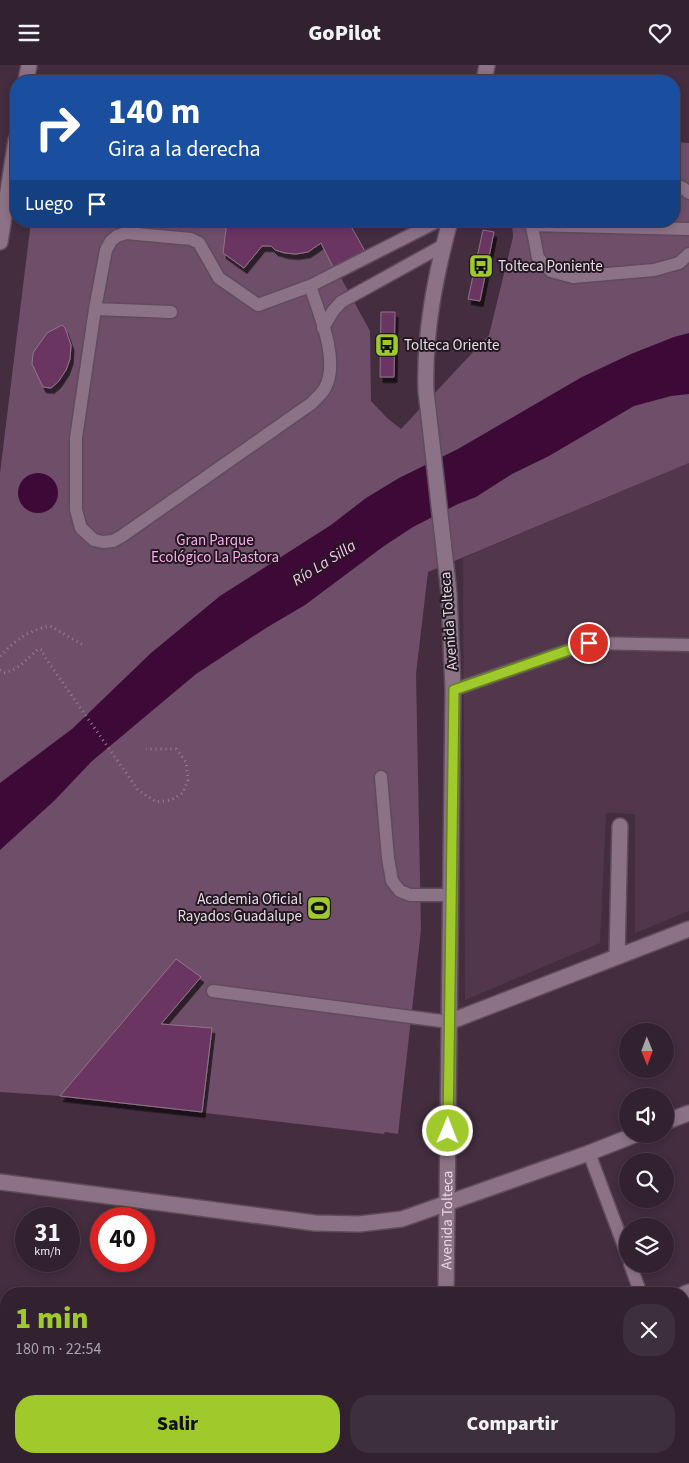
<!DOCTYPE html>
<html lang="es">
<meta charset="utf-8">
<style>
body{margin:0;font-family:"Source Sans 3",sans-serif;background:#3d2f3b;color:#f1f3f6;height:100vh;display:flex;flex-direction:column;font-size:19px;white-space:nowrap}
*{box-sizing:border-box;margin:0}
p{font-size:16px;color:#a8a4aa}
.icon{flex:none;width:28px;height:28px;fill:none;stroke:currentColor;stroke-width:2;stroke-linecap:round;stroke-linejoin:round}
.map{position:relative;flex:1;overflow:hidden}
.panel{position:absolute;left:0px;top:1222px;width:690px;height:176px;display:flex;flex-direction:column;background:#32222f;border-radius:20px 20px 0 0;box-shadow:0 2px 8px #0003,0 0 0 1px #4d3f4b}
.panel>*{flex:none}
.top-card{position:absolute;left:10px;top:10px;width:670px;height:152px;border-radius:20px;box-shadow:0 2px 8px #0003,0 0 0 1px #4d3f4b;background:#1a4fa0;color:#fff;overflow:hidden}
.needle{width:32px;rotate:179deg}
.tools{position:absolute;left:619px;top:958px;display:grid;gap:10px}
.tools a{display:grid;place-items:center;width:55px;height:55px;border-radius:50%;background:#32222f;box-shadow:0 2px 8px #0003,0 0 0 1px #4d3f4b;font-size:25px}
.speed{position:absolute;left:15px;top:1142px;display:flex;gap:10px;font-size:25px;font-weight:700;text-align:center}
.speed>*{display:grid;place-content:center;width:65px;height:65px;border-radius:50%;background:#32222f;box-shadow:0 2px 8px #0003,0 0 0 1px #4d3f4b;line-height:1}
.speed small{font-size:12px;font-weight:400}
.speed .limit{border:8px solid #d22;background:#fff;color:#111}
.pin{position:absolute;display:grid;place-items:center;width:42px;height:42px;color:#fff;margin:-21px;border:2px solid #fff;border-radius:50%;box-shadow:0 1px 5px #0007}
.me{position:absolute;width:55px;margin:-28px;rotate:1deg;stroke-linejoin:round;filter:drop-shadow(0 0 4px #0008)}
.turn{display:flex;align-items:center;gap:18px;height:105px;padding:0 15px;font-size:22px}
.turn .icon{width:65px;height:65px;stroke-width:2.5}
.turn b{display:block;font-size:35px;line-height:42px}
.then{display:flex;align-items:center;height:48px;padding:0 15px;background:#0003;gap:10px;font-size:19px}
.round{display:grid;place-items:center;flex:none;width:52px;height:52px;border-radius:20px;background:#3d2f3b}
.head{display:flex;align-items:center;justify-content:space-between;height:85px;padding:0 15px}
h1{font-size:30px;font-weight:800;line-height:38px;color:#a0c92c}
.button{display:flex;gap:10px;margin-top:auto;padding:10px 15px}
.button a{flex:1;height:58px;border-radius:20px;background:#a0c92c;color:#111;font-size:20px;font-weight:800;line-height:58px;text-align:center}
.button a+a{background:#3d2f3b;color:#f1f3f6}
header{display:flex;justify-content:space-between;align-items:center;height:65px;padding:0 15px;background:#32222f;font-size:22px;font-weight:800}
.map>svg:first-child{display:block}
.built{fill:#52374c}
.green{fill:#6f4e69}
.water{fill:#3d0a37}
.building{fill:#6a3561;stroke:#8f7589;filter:url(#shadow)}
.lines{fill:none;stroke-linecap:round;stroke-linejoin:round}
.lane-casing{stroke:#5f4c5b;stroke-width:15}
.street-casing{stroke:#5f4c5b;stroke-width:18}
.secondary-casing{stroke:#5f4c5b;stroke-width:18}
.path{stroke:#948190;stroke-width:3;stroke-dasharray:1 4;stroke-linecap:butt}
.lane{stroke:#8c7286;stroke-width:12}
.street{stroke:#8c7286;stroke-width:15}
.secondary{stroke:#8c7286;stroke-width:15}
.route-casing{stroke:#68831d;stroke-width:12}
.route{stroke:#a0c92c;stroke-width:9}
.labels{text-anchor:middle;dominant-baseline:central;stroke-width:4;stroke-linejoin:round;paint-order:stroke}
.poi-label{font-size:15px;fill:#e9dae5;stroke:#231921;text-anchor:start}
.park-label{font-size:15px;fill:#fcaaec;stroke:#231921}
.street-label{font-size:15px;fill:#e9dae5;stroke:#231921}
.water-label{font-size:16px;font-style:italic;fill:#ffbcf1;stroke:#231921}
</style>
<header><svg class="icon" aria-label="menu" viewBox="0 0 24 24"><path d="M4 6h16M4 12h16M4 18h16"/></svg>GoPilot<svg class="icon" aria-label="heart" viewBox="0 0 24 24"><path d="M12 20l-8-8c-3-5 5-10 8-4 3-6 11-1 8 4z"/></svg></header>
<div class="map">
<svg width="689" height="1398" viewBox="0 0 689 1398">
<defs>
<filter id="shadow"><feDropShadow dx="3" dy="5.5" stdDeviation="0" flood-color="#0009"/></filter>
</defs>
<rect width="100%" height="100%" fill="#432d3f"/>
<!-- built -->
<path class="built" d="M689 398V846L635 868V749L606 748 600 878 465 935 463 493Z
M684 1337 689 1338V1397L640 1393 684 1392Z"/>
<!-- green -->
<path class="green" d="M674 77 689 78V398L428 507 416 609 421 865 398 1069 385 1067 384 1069 60 1031 0 1027V408L31 156H206L305 162 321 178 328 189 370 266 371 336 387 353 401 364 489 270 513 172 512 156H674Z"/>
<!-- water -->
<path class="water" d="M689 268V329L671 331 634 341 549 391 512 409 476 432 458 439 413 462 384 481 305 540 266 563 196 609 91 697 55 735 0 785V718L72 664 151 588 220 531 331 460 366 433 399 413 458 384 582 312 631 289 674 272Z
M18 428a20 20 0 1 1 40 0a20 20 0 1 1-40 0Z"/>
<!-- building -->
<path class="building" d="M227 156H348L366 188 334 204 321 178 308 187 296 189 285 188 275 185 271 181H262L244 203 223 188Z
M483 165 494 167 480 236 468 234Z
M381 247H395L394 312H380Z
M62 260 65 263 71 280 70 294 66 305 58 317 51 323 43 322 32 299 33 288 47 268Z
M176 894 201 912 161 959 212 963 202 1047 60 1031Z"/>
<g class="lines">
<defs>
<path id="lane" d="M674 120 683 123 689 128
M531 156 538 193 551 206 573 212 654 205 679 198 689 189
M531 160 689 164
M310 221C319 248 340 296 325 323 322 329 316 333 312 338L122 471 113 476 103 477 94 475 81 463 76 445V373L95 244 106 185 111 176 117 171 126 168 191 174 199 178 219 213 258 240 310 221 438 156
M95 244 171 247
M323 263 333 246 341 237 444 180
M453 625 589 578 689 580
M381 712 388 793 392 816 400 826 410 830H451
M213 926 449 957
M589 1088 628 1192
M630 1199 641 1229
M684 1275 689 1273
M684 1315H689"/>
<path id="street" d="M26 16 29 0
M0 177 16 75
M617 892 620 761
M449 957 689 864
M665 1057 689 1048
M0 1117 315 1158 359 1159 402 1154 589 1088 637 1069
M684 1229 689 1227
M0 1320 6 1321
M439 1395 468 1398"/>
<g id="secondary">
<path d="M484 16 487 0"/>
<path id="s1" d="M446 1229 453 625 449 528 426 326C424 268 435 213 450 156"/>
<path d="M439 1398 440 1392"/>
</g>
</defs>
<!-- lane casing -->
<use href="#lane" class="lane-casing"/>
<!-- street casing -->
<use href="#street" class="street-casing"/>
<!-- secondary casing -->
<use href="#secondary" class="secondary-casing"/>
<!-- path -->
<path class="path" d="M0 591C17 574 27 566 50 561L83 580
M0 605 4 608 13 605 21 600 38 584 42 585 44 591 138 725 156 737 171 735 183 728 188 715 186 697 176 684H146"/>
<!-- lane -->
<use href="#lane" class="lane"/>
<!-- street -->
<use href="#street" class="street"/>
<!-- secondary -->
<use href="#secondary" class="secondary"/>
</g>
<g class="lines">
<defs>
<path id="route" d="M448 1066 454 625 589 578"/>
</defs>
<!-- route casing -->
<use href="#route" class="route-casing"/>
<!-- route -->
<use href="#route" class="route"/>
</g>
<!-- icons -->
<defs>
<symbol id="bus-square" viewBox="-11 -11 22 22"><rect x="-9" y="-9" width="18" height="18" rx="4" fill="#a0c92c" stroke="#231921"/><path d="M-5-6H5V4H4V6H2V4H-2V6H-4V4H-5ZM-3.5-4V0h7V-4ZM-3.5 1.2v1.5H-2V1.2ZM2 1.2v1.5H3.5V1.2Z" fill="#111"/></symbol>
<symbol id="stadium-square" viewBox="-11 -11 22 22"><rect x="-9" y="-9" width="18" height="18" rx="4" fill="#a0c92c" stroke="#231921"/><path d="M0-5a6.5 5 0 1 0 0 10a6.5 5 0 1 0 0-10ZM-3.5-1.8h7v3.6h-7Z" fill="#111"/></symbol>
</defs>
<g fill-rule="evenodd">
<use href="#bus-square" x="467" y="187" width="28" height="28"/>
<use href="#bus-square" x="373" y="266" width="28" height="28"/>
<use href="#stadium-square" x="305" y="829" width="28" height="28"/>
</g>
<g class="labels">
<!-- poi labels -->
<g class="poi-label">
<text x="498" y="201">Tolteca Poniente</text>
<text x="404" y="280">Tolteca Oriente</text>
<text x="302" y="834" text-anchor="end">Academia Oficial<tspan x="302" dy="17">Rayados Guadalupe</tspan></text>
</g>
<!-- park labels -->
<g class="park-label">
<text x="215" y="475">Gran Parque<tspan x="215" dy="17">Ecológico La Pastora</tspan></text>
</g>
<!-- street labels -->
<g class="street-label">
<text transform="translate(449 556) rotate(-94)">Avenida Tolteca</text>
<text stroke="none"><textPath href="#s1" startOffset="74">Avenida Tolteca</textPath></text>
</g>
<!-- water labels -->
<g class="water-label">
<text transform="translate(324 498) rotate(-32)">Río La Silla</text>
</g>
</g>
</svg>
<div class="tools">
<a><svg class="needle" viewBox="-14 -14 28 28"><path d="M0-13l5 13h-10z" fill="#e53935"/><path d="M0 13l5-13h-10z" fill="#a8a4aa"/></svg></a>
<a><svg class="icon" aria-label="sound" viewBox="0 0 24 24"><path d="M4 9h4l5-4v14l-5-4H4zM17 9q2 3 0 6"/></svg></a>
<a><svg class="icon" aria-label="search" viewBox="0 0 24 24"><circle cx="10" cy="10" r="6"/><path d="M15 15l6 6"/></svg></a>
<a><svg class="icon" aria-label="layers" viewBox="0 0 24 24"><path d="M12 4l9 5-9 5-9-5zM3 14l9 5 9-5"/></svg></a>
</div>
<div class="speed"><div>31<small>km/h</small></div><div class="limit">40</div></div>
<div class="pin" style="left:589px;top:578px;background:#d93025"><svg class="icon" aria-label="arrive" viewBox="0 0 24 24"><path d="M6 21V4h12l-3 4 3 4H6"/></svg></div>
<svg class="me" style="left:448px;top:1066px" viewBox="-20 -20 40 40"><circle r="17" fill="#a0c92c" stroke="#fff" stroke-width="3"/><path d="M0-11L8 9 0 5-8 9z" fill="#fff"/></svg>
<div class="top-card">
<div class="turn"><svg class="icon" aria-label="right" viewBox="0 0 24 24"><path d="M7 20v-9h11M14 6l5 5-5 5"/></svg><div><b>140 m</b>Gira a la derecha</div></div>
<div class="then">Luego<svg class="icon" aria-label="arrive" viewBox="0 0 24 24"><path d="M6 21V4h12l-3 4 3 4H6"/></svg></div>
</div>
<section class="panel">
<div class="head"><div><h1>1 min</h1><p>180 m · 22:54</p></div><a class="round"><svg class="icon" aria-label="close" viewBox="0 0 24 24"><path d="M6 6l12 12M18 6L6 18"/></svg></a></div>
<div class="button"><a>Salir</a><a>Compartir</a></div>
</section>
</div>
